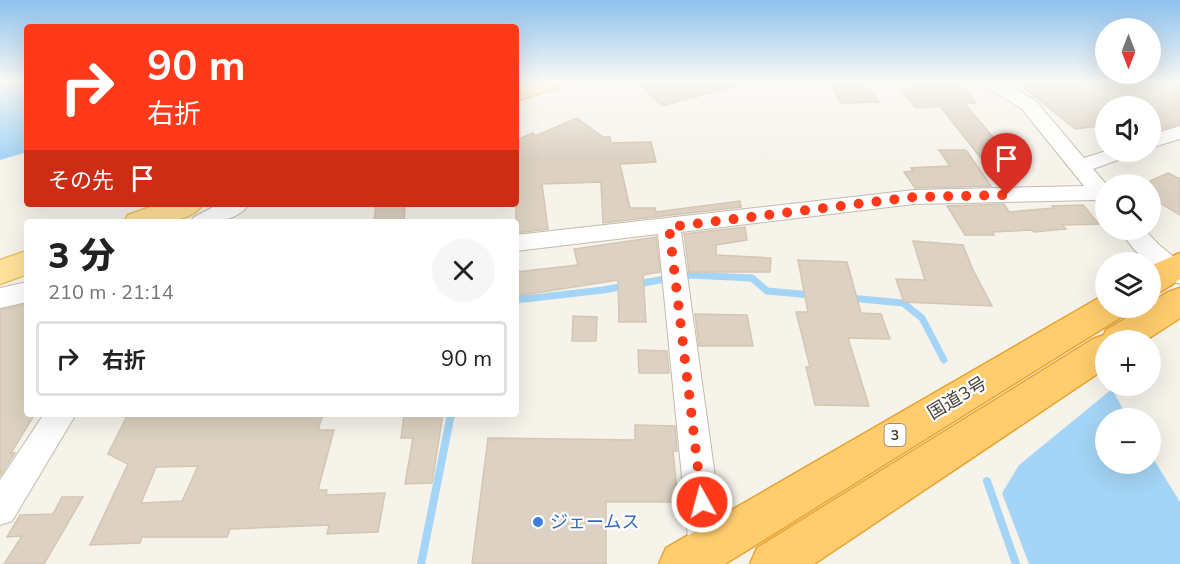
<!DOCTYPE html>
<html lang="ja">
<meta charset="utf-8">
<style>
body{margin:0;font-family:"Nunito Sans","Noto Sans JP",sans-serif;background:#f6f6f6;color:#222;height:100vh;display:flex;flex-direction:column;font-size:22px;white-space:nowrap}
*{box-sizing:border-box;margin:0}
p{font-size:20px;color:#767676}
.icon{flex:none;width:33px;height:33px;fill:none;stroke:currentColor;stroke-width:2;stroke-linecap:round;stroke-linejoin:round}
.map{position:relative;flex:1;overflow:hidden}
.sheet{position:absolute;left:24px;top:219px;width:495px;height:198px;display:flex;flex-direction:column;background:#fff;border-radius:6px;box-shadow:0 6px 24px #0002}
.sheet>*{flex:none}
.hud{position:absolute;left:24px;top:24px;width:495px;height:183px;border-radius:6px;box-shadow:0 6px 24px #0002;background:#ff3919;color:#fff;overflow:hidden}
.needle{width:39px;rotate:180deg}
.tools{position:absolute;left:1095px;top:18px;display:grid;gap:12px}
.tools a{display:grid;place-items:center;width:66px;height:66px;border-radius:50%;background:#fff;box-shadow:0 6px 24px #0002;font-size:30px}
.pin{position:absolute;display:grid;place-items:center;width:51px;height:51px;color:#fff;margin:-62px -26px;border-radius:50% 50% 50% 0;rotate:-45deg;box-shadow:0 0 6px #0007}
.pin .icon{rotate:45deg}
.me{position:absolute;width:66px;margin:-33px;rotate:353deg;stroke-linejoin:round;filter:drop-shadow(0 0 4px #0008)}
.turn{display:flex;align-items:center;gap:21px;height:126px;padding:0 24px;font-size:27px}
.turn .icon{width:78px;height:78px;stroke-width:2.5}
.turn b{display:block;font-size:42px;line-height:51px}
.then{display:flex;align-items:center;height:57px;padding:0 24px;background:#0003;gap:12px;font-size:22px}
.round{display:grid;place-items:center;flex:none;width:63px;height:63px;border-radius:32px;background:#f6f6f6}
.summary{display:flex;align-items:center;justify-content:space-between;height:102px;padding:0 24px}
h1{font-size:36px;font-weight:800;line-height:45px}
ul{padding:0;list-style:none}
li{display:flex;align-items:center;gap:18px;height:75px;margin:0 12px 9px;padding:0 12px;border:3px solid #e0e0e0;border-radius:6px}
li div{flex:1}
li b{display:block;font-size:22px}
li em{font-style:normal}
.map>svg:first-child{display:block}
.water{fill:#a4d5f6}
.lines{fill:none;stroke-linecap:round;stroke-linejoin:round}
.stream-far1{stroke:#a4d5f6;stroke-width:7}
.stream{stroke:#a4d5f6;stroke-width:8}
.building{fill:#dcd1c2;stroke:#d4c6b2;stroke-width:1.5;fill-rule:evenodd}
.minor-casing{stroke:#c3bbac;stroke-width:2}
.major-casing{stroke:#edc262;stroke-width:3}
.highway-casing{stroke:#e9a432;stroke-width:3}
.minor{fill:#fff;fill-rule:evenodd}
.major{fill:#ffe19b;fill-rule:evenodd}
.highway{fill:#ffcd6d;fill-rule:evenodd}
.route{stroke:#ff3919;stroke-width:10;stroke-dasharray:0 18}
.shop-dot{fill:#3f7fe0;stroke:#fff;stroke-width:2}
.labels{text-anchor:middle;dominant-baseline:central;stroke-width:4.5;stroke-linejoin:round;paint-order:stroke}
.shield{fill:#fff;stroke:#817b74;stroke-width:1.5}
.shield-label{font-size:14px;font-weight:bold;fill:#4b4338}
.near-street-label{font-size:18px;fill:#4b4338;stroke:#fff}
.near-shop-label{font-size:18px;fill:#366cbe;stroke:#fff;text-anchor:start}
</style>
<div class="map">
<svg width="1180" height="564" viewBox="0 0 1180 564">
<rect width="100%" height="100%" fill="#f6f3eb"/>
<!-- water -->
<path class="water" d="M0 81H27V152L0 160Z
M1112 389 1128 418H1106V464H1150L1151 455 1180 502V564H1029L1002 493 1019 465Z"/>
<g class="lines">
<!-- stream-far1 -->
<path class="stream-far1" d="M850 298 903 303 922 318 944 360
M516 300 603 290 688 275 752 278 767 291 812 295"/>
<!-- stream -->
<path class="stream" d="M987 481 1016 564
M421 564 451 414"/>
</g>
<!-- building -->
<path class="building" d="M662 81H733V87L662 106 642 86Z
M828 81H862L880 102 841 103Z
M938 81H958L976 103H964L1010 157H980L940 106 916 108 902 90Z
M1016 81H1180V124L1163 129 1150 121V106H1106V125L1075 129Z
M577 118 603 137H610L611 143 651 142 656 162 620 164 630 208H655L656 212 740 201 741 207 603 223 601 182 542 184 548 229 516 233V140L533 133 535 136Z
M939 150H966L991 186 915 188 904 172 913 171 911 168 950 166Z
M1168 173 1180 179V215L1150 197V181Z
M376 204H405L404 221 374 222Z
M1004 204 1009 212 1054 208 1052 206 1083 205 1099 224 1062 225 1066 229 1034 232 1032 230 992 232 994 235H965L947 206Z
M745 227 747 240 716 245V255L771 258 770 272H689L684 234Z
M656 237 660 272 643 275 646 322H619L618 280 516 296V272L578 265 574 249Z
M913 241 963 245 973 270 992 306 904 302 896 279 925 280Z
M798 260 847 262 861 313 881 314 890 339 848 338 869 406 815 405 806 367H810L796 312H808Z
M27 304V414H35L11 453H15L0 476V310Z
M695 314 747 315 753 346H699Z
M573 316 597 317 596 341H572Z
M638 350 667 351 669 373H639Z
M128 414H323L318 430H334L318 490H327L326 495 385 493 378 532 327 534 329 525 230 529 227 537H142L140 543 90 545 128 464 108 454ZM198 466 182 501 141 503 156 467Z
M404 414H443L432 483 405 484 413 438H401Z
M635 425 675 426 677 451H673L678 502H606V564H472L488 438 635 440Z
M62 497H83L44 564H4L22 536 7 537 20 515 53 514Z"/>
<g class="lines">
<defs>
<path id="minor" d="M977 81H1000L1035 100 1084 158 1106 151 1132 152 1129 156 1093 169 1106 184V206L1098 204 1095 200 914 204 681 232 725 548 719 560 711 564 695 560 689 548 658 234 516 251V235L914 190 1084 186 1021 108Z
M1180 126V139L1150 148V135Z
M219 204H249C237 223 210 222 190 222L194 217Z
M1121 230H1145L1158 244 1180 262V284C1160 278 1129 248 1121 230Z
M27 282V302L0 308V288Z
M44 414H76L12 521 0 525V480Z"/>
<path id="major" d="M530 81H565L561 86 516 101V86Z
M159 204H203C189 226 147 222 124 222L128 215Z
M27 251V274L0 284V260Z"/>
<path id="highway" d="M1180 253V279L1162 291 1150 294V266Z
M1180 288V318L1146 340H1106V368L814 564H750L757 548 1093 339 1104 335 1106 330 1143 308H1150V303L1168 292Z
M1106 296V308H1126L1121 317 725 564H659L666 548 1097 299Z"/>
</defs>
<!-- minor casing -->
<use href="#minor" class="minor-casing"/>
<!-- major casing -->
<use href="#major" class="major-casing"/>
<!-- highway casing -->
<use href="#highway" class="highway-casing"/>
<!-- minor -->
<use href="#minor" class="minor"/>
<!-- major -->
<use href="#major" class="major"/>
<!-- highway -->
<use href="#highway" class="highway"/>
</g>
<!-- sky -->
<linearGradient id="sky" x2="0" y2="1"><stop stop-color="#8dc1ee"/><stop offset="0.51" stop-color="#fbfaf6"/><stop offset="1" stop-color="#fbfaf6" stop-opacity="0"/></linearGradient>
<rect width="1180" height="160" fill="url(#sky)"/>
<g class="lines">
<!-- route -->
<path class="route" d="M702 502 669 227 914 197 1007 195"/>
</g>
<!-- markers -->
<circle class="shop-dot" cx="538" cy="522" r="6"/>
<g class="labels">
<!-- shield labels -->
<rect class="shield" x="884.5" y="424" width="21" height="22" rx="4.5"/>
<g class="shield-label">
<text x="895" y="435">3</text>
</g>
<!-- near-street labels -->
<g class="near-street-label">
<text transform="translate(957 398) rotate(-31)">国道3号</text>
</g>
<!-- near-shop labels -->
<g class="near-shop-label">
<text x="550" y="522">ジェームス</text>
</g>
</g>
</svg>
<div class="tools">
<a><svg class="needle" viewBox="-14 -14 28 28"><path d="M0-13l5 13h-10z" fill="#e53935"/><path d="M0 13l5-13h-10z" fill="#767676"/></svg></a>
<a><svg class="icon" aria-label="sound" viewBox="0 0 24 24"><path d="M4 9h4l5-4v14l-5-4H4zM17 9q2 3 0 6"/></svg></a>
<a><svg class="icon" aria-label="search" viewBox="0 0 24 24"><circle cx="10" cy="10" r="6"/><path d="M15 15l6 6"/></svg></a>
<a><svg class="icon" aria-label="layers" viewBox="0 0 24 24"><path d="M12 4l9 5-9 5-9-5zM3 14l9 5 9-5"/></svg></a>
<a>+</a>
<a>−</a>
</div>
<div class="pin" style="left:1007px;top:195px;background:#d93025"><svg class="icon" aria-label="arrive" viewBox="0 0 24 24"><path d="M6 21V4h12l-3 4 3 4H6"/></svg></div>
<svg class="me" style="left:702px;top:502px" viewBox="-20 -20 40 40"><circle r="17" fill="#ff3919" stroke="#fff" stroke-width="3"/><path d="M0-11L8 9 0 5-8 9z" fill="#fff"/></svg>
<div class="hud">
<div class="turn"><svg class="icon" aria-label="right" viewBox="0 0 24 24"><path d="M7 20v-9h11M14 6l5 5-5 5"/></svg><div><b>90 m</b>右折</div></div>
<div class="then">その先<svg class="icon" aria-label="arrive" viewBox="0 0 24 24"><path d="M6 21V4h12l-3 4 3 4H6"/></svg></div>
</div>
<section class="sheet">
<div class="summary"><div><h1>3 分</h1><p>210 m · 21:14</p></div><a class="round"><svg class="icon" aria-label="close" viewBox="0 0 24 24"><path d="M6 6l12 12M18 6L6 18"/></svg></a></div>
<ul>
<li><svg class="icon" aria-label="right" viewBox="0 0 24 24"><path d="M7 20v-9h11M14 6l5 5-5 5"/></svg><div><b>右折</b></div><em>90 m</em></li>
</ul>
</section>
</div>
